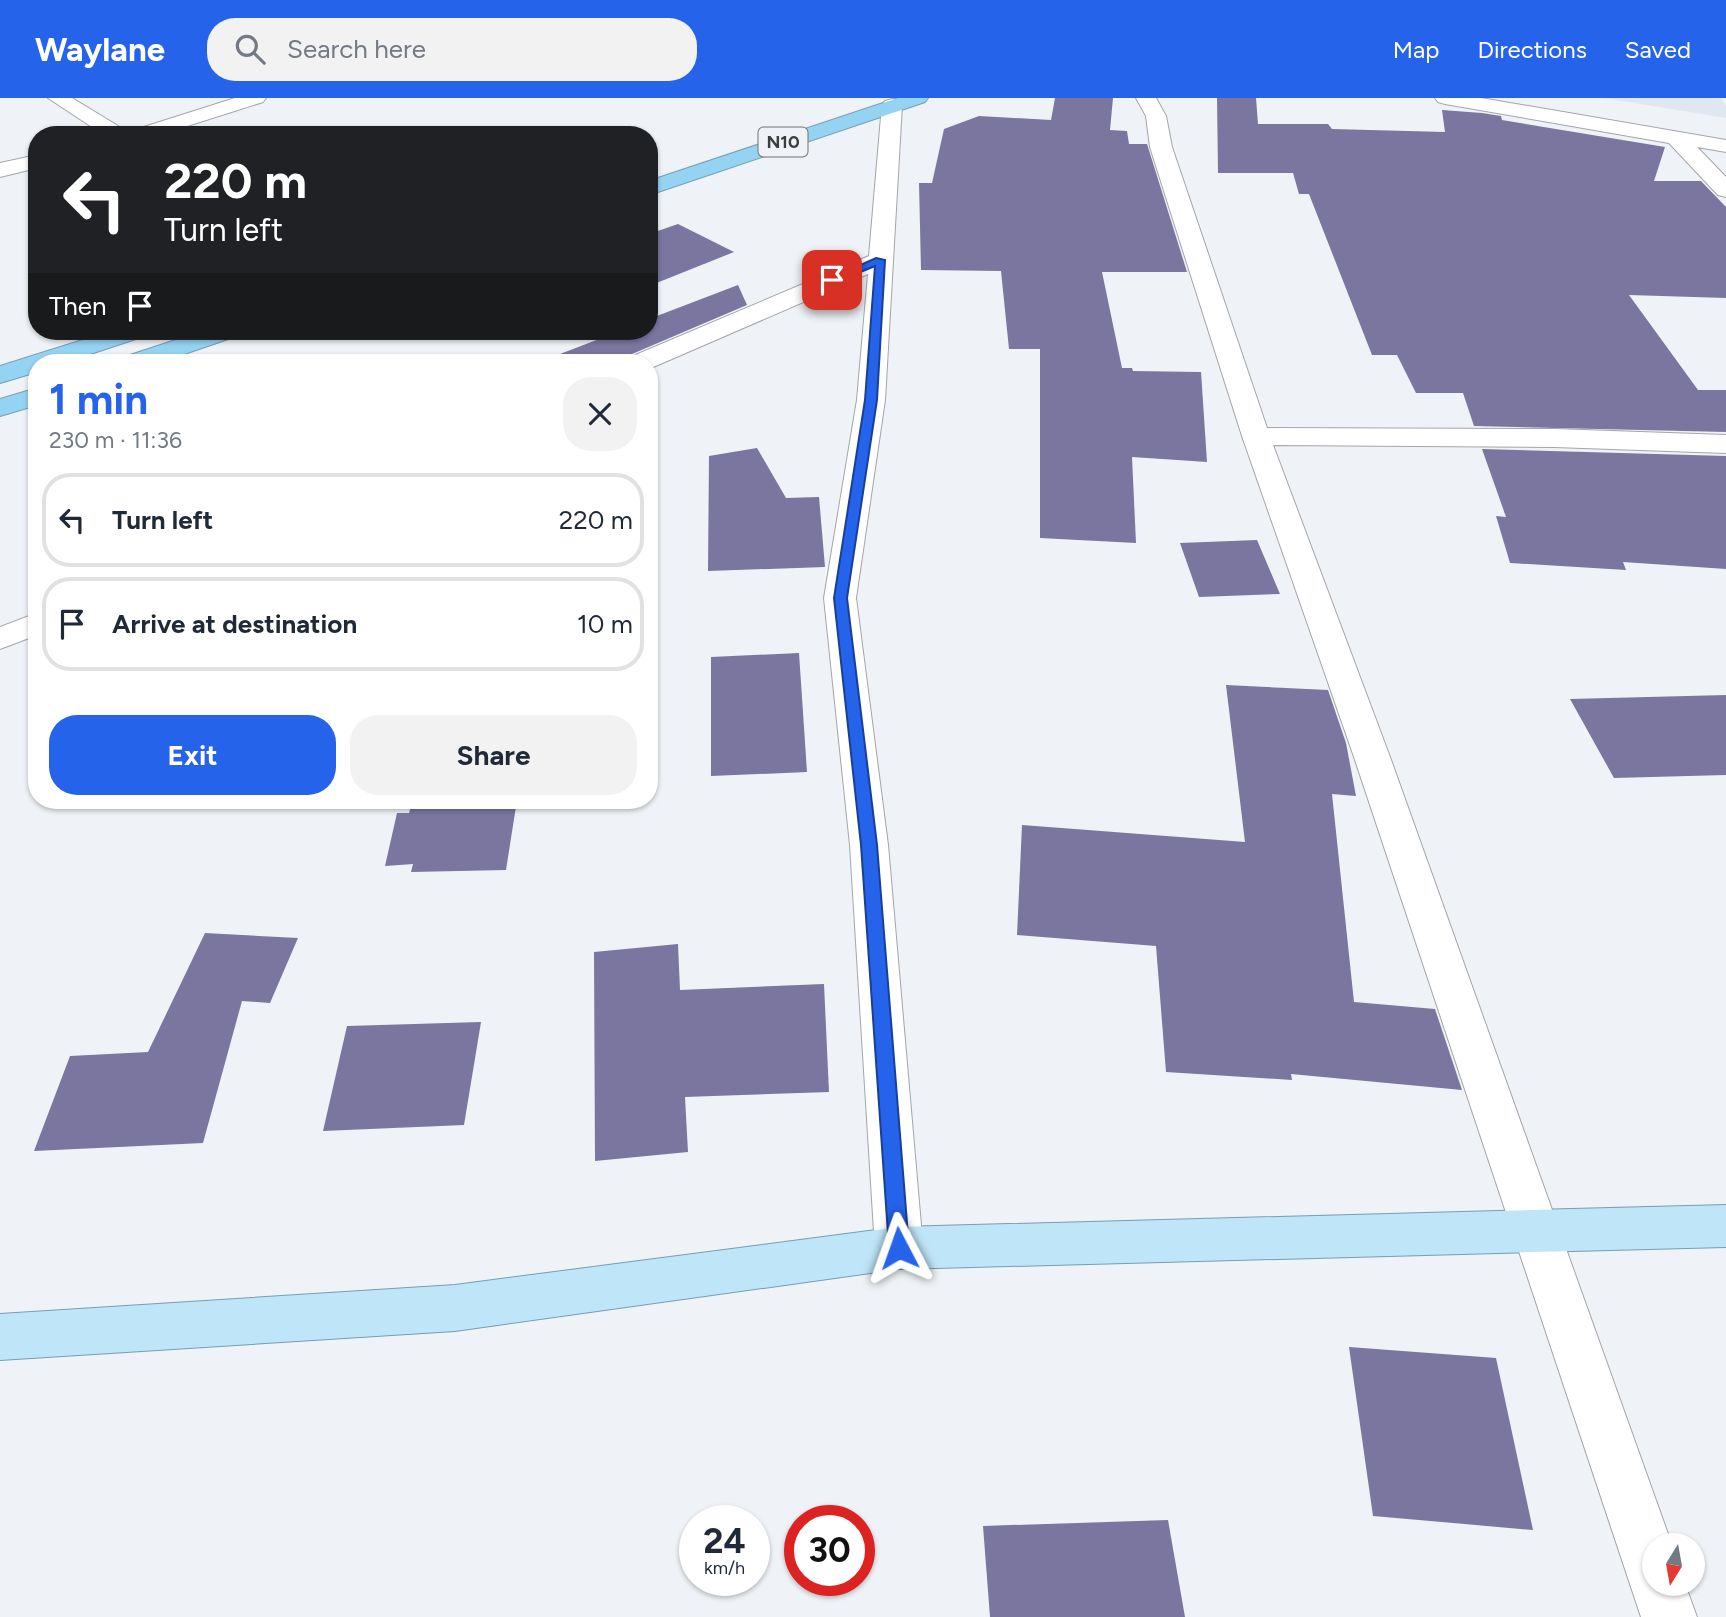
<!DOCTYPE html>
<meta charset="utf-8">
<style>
body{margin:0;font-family:Figtree,sans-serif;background:#f2f2f3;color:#1f2937;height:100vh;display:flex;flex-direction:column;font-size:26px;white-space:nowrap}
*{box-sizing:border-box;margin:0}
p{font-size:23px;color:#747a83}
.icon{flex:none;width:38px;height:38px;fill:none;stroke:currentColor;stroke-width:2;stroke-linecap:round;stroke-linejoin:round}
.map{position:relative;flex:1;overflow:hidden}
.side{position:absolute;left:28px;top:256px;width:630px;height:455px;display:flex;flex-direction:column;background:#fff;border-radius:28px;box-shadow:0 2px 5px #0004}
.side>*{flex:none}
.guide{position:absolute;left:28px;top:28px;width:630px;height:214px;border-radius:28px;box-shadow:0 2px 5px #0004;background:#202124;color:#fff;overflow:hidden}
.needle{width:46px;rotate:191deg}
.fabs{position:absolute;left:1642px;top:1435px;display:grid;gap:14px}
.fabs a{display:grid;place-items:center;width:63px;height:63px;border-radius:50%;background:#fff;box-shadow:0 2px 5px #0004;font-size:35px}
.speed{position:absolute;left:679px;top:1407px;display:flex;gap:14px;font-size:35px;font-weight:700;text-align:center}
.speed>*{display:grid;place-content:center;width:91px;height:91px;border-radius:50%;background:#fff;box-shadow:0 2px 5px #0004;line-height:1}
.speed small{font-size:18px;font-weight:400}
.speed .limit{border:10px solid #d22;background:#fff;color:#111}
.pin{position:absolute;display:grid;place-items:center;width:60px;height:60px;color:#fff;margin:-30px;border-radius:14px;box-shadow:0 4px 10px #0006}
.me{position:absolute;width:77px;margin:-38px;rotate:356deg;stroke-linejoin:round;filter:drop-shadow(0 0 5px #0008)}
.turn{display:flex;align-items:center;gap:24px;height:147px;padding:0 21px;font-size:32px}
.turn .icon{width:91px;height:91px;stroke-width:2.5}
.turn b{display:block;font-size:49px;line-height:60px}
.then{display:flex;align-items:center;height:66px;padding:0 21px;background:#0003;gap:14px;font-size:26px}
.round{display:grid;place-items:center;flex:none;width:74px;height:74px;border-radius:28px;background:#f2f2f3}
.head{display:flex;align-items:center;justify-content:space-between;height:119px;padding:0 21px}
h1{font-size:42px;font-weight:700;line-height:52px;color:#2563eb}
.button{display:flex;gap:14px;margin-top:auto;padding:14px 21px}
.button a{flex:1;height:80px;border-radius:28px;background:#2563eb;color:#fff;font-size:28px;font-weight:700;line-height:80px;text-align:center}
.button a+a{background:#f2f2f3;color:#1f2937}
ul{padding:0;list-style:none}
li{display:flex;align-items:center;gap:21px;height:94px;margin:0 14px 10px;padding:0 7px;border:4px solid #e0e1e3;border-radius:28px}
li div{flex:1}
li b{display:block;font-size:26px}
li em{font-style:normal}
header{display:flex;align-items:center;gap:42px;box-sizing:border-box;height:98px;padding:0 35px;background:#2563eb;color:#fff}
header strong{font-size:33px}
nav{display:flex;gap:38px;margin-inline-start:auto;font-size:24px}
.search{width:490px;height:63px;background:#f2f2f3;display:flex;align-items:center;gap:18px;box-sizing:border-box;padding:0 24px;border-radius:28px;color:#747a83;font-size:26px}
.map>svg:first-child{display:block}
.built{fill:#e0e7f1}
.building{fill:#7a76a0}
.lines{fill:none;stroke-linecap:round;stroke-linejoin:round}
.minor-casing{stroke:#a3a5a9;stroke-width:2}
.major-casing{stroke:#769eb4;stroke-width:2}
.highway-casing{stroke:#769eb4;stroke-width:2}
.minor{fill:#fff;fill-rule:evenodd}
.major{fill:#bfe5f8;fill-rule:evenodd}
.highway{fill:#95d3f3;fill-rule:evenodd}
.route{fill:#2563eb;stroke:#184099;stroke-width:2}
.labels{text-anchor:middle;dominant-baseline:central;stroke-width:7;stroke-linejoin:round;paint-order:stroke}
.shield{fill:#eff2f6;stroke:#727375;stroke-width:2}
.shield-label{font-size:18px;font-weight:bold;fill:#3c3d3e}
</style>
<header>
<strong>Waylane</strong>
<div class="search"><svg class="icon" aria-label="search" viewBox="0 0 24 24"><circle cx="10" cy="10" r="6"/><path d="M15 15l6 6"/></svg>Search here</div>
<nav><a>Map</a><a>Directions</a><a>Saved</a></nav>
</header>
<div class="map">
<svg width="1726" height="1519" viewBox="0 0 1726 1519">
<rect width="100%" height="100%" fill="#eff2f6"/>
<!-- built -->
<path class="built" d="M1604 0H1721L1726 8V20Z"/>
<!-- building -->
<path class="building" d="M1055 0H1113L1110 32 1127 33 1129 46H1147L1187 174H1102L1122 270H1132L1133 273 1201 274 1207 364 1132 359 1136 445 1040 440V251H1009L1001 173 921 172 919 85H932L944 31 979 18 1051 22Z
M1217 0H1256L1258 26H1328L1332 31 1445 34 1442 12 1482 15 1501 18 1502 22 1665 49 1654 83H1701L1726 109V200L1629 197 1698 292H1726V334L1474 328 1463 295H1416L1397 257H1372L1309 96H1299L1293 75H1218Z
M678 126 734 154 649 188V136Z
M738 187 747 207 632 256 626 264H548L547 261 620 233H649V221Z
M757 350 786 400 819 399 825 469 708 473 709 358Z
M1482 351 1726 358V471L1623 464 1626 472 1510 465 1496 418 1506 419Z
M1257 442 1280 496 1199 499 1180 445Z
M799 555 807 674 711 678V559Z
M1226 587 1328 592 1346 645 1356 698 1332 696 1354 904 1435 911 1462 992 1291 976 1292 982 1166 974 1156 848 1017 837 1022 727 1245 744Z
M1726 597V677L1614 680 1570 601Z
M413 702H517L506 772 411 774 413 766 385 768 397 715H409Z
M205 835 298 840 270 905 242 903 203 1045 34 1053 70 958 148 954Z
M678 846 680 892 824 886 829 994 685 999 688 1054 595 1063 594 854Z
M481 924 464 1027 323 1033 347 928Z
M1349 1249 1496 1260 1533 1432 1373 1418Z
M1168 1422 1185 1519H990L983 1428Z"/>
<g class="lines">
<defs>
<path id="minor" d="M48 0H72L128 34 235 0H266L263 4 159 37H104Z
M1136 0H1156L1166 18 1172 49 1267 330 1554 331 1726 337V355L1554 349 1273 347 1390 659 1672 1447H1654V1486H1685L1697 1519H1641L1354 659 1242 338 1150 49 1146 18Z
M1435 0H1481L1726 42V54L1697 49 1726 79V99L1718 97 1669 45 1445 6 1438 4Z
M892 1 899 3 902 7 885 302 856 500 888 747 923 1150 916 1165 899 1171 882 1165 875 1150 850 747 824 500 857 302 868 176 651 270H649V264H629L633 258 869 158 882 7 885 3Z
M37 57V70L0 79V65Z
M37 515V537L0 551V529Z"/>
<path id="major" d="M1726 1107V1149L899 1171 455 1233 0 1262V1216L455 1187 899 1129Z"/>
<path id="highway" d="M898 0H928L925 4 649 97V83Z
M111 233H149L145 238 66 264H37V274L0 285V268Z
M203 233H241L237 238 161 264H123L127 258Z
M37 290V307L0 318V301Z"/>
</defs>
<!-- minor casing -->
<use href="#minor" class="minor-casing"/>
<!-- major casing -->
<use href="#major" class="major-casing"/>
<!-- highway casing -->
<use href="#highway" class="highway-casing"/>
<!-- minor -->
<use href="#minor" class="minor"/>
<!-- major -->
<use href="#major" class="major"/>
<!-- highway -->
<use href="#highway" class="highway"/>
</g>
<!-- route -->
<path class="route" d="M876 160 885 162 877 302 847 500 877 747 909 1150 906 1157 899 1159 892 1157 889 1150 861 747 834 500 865 302 875 168 836 184 827 182Z"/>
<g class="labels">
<!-- shield labels -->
<rect class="shield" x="758.5" y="29.5" width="49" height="29" rx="5"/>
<g class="shield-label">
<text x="783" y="44">N10</text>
</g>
</g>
</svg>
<div class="fabs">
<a><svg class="needle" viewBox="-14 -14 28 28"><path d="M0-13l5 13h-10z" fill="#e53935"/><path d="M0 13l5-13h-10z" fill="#747a83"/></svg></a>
</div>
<div class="speed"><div>24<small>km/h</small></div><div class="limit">30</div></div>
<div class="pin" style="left:832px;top:182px;background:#d93025"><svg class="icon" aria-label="arrive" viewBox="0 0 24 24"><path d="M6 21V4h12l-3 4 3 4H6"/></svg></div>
<svg class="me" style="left:899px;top:1150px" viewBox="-20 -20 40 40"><path d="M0-17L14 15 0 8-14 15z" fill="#2563eb" stroke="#fff" stroke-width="4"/></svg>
<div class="guide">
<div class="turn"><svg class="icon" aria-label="left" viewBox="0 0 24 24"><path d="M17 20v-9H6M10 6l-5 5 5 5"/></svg><div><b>220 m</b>Turn left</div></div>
<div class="then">Then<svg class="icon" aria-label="arrive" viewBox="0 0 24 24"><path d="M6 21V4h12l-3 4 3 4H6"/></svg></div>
</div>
<section class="side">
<div class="head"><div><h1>1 min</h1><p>230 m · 11:36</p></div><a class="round"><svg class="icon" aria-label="close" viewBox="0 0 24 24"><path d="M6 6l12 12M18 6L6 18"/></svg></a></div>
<ul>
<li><svg class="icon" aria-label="left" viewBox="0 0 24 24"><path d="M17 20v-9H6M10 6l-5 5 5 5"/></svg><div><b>Turn left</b></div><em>220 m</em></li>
<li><svg class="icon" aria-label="arrive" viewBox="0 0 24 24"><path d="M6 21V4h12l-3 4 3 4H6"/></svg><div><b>Arrive at destination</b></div><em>10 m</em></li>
</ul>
<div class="button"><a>Exit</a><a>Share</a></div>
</section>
</div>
